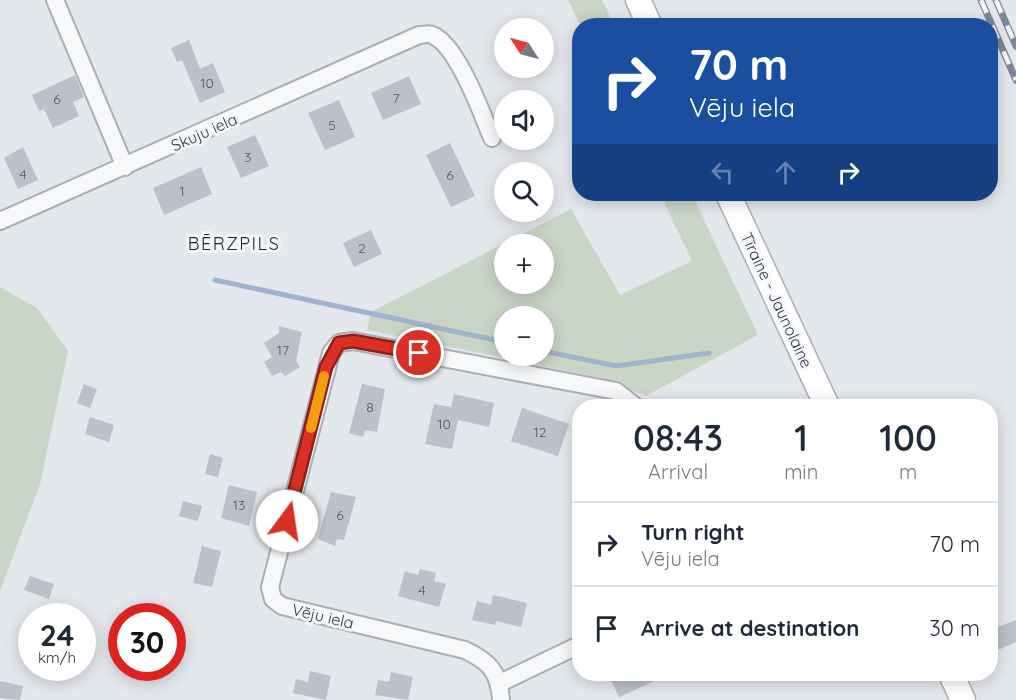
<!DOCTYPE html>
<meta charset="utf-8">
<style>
body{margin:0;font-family:Quicksand,sans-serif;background:#f2f2f3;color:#1f2937;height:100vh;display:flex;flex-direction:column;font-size:22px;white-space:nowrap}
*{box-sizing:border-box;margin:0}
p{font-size:20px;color:#747a83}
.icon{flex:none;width:33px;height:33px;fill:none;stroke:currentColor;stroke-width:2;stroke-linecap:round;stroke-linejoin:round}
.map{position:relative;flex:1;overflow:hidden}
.sheet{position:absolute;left:572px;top:399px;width:426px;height:282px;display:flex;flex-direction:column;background:#fff;border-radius:24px;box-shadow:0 3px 15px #0003}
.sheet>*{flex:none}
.banner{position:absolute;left:572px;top:18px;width:426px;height:183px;border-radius:24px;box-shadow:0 3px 15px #0003;background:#1a4fa0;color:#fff;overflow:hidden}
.needle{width:39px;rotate:306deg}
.tools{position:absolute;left:494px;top:18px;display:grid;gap:12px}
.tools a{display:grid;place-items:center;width:60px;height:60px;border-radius:50%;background:#fff;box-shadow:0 3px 15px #0003;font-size:30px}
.speed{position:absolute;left:18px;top:603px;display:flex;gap:12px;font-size:30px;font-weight:700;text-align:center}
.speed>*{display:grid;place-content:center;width:78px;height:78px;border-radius:50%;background:#fff;box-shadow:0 3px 15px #0003;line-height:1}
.speed small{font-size:15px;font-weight:400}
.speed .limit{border:9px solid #d22;background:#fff;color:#111}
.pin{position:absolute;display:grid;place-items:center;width:51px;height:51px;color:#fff;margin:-26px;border:3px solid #fff;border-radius:50%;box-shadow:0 2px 6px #0007}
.me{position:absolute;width:66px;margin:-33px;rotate:14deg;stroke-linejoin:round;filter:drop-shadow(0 0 4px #0008)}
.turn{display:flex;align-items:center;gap:21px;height:126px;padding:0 18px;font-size:27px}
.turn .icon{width:78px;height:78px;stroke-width:2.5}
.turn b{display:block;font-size:42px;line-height:51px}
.lanes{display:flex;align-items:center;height:57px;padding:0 18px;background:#0003;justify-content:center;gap:30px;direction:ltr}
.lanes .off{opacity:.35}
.eta{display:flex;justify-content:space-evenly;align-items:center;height:102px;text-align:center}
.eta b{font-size:36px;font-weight:600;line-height:42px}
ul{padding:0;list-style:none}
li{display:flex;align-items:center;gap:18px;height:84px;padding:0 18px;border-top:2px solid #e0e1e3}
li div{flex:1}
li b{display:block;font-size:22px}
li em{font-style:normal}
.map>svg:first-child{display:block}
.green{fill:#c9d6c5;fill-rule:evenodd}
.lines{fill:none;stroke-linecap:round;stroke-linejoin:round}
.stream{stroke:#9fb4cc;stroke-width:5}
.building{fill:#bbc0ca}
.street-casing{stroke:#a9aeb7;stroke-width:20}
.secondary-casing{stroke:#a9aeb7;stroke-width:27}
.street{stroke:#f7f8fa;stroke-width:16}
.secondary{stroke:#fff;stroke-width:24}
.rail-casing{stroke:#7d8696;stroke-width:7}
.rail{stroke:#f4f6f9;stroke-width:4.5;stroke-dasharray:14;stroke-linecap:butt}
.route-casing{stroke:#8d1f18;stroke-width:15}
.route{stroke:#d93025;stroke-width:10}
.slow{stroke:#f59e0b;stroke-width:10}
.labels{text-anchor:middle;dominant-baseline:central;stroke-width:6;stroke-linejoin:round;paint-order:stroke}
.number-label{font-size:14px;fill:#4f5766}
.street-label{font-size:16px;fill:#2b3445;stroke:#f4f6f9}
.neighbourhood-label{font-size:18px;letter-spacing:1.5px;fill:#1d2536;stroke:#f4f6f9}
</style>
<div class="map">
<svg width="1016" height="700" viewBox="0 0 1016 700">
<rect width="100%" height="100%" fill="#e4e7ec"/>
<!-- green -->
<path class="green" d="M568 0H602L614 25H580Z
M660 194H692L758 335 646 396 601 378 367 330 371 312 571 209 620 295 692 261ZM504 244H543V284H504ZM504 316H543V356H504Z
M0 287 37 308 68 351 40 484 0 591Z"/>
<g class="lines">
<!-- stream -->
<path class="stream" d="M215 280 504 342
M543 351 616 366 709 353"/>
</g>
<!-- building -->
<path class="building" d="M189 40 200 69 213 63 225 92 200 103 182 60 177 62 171 48Z
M75 75 84 97 73 102 79 116 53 128 44 109 39 111 32 95Z
M409 76 421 104 383 120 371 93Z
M339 100 355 137 325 150 308 113Z
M255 135 269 166 241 178 227 147Z
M450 143 475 196 451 207 426 155Z
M23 147 38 180 18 189 4 158Z
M201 167 212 194 164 215 153 188Z
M371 230 382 254 354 267 343 243Z
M279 326 302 332 296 361 300 367 285 376 281 372 272 376 264 362 272 357 264 343 279 333Z
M84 384 97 389 90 408 77 403Z
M362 384 385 389 377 432 365 430 363 437 349 433Z
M454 394 494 403 489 427 458 420 452 449 425 444 434 404 451 407Z
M522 408 569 424 558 456 511 441Z
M90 417 114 425 109 442 85 434Z
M210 454 223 458 218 477 205 474Z
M229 485 257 492 249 526 221 518Z
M331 492 356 497 344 540 337 539 335 546 318 539Z
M183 501 202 506 198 521 179 516Z
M202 546 221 551 212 587 193 583Z
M420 569 436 573 434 581 446 584 439 607 398 596 405 571 418 575Z
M30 576 54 584 49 599 24 590Z
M493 595 527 603 521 627 496 621 495 625 472 620 477 601 491 605Z
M1016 620V642L993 652 990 645V630Z
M310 671 331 676 326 700 293 693 296 679 308 682Z
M391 672 413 677 408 700 375 695 378 680 389 682Z
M608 674H670L619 697Z
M0 681 23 686 20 700 0 698Z"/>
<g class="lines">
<defs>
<path id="street" d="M55 0 125 167
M0 221 419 35C423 35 429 33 432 35 457 44 482 114 492 138
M500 683 579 645
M501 700C499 672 490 662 465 650L282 606 273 599 270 587 331 353 339 343 353 341 616 391 635 406"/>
<path id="secondary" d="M638 0 650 26
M728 194 827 406
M951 674 963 700"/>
</defs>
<!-- street casing -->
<use href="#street" class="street-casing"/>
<!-- secondary casing -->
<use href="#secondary" class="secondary-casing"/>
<!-- street -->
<use href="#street" class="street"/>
<!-- secondary -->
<use href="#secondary" class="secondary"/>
<defs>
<path id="rail" d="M981 0 1016 80
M996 0 1016 46"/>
</defs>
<!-- rail casing -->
<use href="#rail" class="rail-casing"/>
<!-- rail -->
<use href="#rail" class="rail"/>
</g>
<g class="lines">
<defs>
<path id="route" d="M287 521 326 367 339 343 353 341 419 353"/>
</defs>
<!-- route casing -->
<use href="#route" class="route-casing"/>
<!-- route -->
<use href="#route" class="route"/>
<!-- slow -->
<path class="slow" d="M311 428 324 376"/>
</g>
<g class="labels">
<!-- number labels -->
<g class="number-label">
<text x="207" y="83">10</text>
<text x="396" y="98">7</text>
<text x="57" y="99">6</text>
<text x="332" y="125">5</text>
<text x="248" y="157">3</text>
<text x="23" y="174">4</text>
<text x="450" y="175">6</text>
<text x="182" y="191">1</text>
<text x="362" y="248">2</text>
<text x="283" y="350">17</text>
<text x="370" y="407">8</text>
<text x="444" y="424">10</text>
<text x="540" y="432">12</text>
<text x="239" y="505">13</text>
<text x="340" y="515">6</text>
<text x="422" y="590">4</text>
</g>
<!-- street labels -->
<g class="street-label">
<text transform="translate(204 132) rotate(-24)">Skuju iela</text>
<text transform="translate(777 300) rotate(65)">Tīraine - Jaunolaine</text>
<text transform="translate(323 616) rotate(13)">Vēju iela</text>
</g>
<!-- neighbourhood labels -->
<g class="neighbourhood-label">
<text x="234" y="243">BĒRZPILS</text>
</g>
</g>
</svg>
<div class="tools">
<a><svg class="needle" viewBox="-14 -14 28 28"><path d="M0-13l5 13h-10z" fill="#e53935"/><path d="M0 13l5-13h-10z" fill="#747a83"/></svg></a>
<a><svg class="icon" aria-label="sound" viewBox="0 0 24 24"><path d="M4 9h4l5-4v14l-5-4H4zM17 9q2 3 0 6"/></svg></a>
<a><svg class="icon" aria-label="search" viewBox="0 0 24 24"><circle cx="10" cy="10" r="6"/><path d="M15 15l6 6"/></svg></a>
<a>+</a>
<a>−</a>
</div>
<div class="speed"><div>24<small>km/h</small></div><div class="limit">30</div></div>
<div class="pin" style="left:419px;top:353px;background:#d93025"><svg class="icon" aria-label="arrive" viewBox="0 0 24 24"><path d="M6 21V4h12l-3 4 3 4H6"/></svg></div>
<svg class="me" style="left:287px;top:521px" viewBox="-20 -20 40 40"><circle r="19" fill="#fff"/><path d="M0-13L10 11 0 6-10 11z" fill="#d93025"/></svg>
<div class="banner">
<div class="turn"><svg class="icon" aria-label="right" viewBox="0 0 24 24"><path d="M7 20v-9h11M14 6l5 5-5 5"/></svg><div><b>70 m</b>Vēju iela</div></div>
<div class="lanes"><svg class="icon off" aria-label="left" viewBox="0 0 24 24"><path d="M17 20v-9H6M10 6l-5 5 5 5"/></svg><svg class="icon off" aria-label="ahead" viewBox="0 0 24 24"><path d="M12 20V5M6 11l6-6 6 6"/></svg><svg class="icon" aria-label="right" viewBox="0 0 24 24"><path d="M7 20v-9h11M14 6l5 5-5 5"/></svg></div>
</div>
<section class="sheet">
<div class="eta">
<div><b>08:43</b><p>Arrival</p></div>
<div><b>1</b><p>min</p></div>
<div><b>100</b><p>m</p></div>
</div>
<ul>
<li><svg class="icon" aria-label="right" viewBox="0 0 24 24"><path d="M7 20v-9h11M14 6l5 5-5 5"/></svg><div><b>Turn right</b><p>Vēju iela</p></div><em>70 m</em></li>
<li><svg class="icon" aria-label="arrive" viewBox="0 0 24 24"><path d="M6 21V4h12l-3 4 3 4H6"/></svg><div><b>Arrive at destination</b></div><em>30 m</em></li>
</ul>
</section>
</div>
